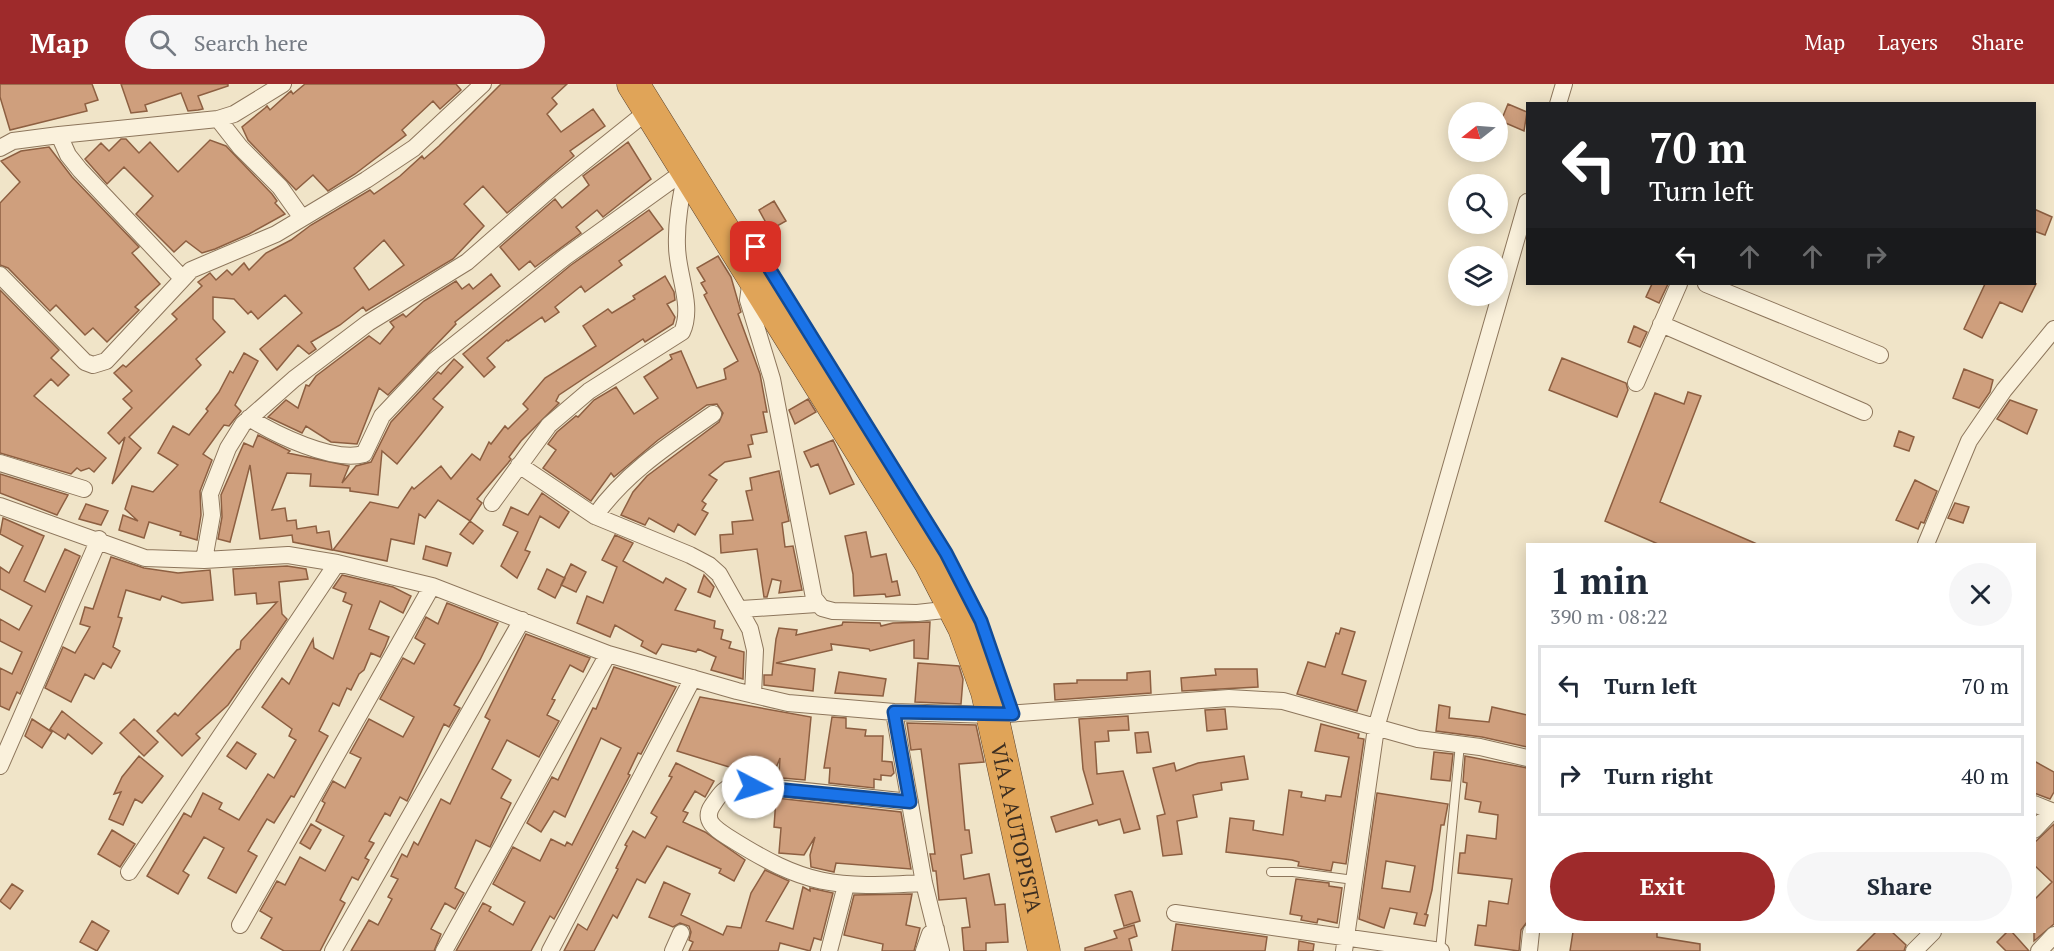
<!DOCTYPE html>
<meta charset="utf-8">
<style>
body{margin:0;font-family:"PT Serif",serif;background:#f6f6f7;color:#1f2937;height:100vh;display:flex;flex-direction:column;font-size:22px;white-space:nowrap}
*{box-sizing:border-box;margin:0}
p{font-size:20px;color:#747a83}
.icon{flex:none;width:33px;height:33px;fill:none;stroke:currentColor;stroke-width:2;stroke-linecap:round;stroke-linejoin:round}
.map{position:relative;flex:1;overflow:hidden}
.side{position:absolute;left:1526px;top:459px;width:510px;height:390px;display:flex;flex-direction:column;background:#fff;border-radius:0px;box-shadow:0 3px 15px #0003}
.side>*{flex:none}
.banner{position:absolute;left:1526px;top:18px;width:510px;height:183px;border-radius:0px;box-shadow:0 3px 15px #0003;background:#202124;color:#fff;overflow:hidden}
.needle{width:39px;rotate:253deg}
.fabs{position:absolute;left:1448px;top:18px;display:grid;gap:12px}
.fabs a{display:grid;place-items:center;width:60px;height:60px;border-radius:50%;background:#fff;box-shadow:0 3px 15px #0003;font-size:30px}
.pin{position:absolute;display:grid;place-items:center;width:51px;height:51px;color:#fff;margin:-26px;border-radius:12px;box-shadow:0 3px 9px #0006}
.me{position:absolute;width:66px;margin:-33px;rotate:95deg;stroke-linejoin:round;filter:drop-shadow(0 0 4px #0008)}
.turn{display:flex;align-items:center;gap:21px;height:126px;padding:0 24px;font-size:27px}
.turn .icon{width:78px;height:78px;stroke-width:2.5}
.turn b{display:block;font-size:42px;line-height:51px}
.lanes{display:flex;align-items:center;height:57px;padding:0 24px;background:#0003;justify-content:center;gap:30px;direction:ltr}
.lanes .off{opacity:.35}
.round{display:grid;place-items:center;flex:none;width:63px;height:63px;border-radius:32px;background:#f6f6f7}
.overview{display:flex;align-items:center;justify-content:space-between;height:102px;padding:0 24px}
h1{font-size:36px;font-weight:700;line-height:45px}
.button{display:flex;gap:12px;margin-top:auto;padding:12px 24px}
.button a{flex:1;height:69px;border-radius:36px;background:#9e2a2b;color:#fff;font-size:24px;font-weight:700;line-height:69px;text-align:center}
.button a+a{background:#f6f6f7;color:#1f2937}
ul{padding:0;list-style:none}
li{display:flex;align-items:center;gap:18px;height:81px;margin:0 12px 9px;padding:0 12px;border:3px solid #e0e1e3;border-radius:0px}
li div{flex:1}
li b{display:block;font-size:22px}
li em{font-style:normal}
header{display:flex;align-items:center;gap:36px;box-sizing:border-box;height:84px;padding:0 30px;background:#9e2a2b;color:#fff}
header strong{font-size:28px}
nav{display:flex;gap:33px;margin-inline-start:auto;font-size:21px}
.search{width:420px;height:54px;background:#f6f6f7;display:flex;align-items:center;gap:15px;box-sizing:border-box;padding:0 21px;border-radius:33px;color:#747a83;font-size:22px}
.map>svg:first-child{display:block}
.building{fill:#cf9f7d;stroke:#8d5f41;stroke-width:1.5;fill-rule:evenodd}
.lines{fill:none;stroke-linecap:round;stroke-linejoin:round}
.lane-casing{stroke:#8d765c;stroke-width:10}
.street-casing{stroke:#8d765c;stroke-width:18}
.highway-casing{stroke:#5b4430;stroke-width:33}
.lane{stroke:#faf1dc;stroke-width:8}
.street{stroke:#faf1dc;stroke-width:16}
.highway{stroke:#e0a458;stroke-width:32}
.route-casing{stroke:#114b97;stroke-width:15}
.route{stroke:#1a73e8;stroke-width:10}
.labels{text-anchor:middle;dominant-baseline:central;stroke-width:6;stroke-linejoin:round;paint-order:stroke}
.street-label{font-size:21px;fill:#3d2e20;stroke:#f7eed8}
</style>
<header>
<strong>Map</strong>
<div class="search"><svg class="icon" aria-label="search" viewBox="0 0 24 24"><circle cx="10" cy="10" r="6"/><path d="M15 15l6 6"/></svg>Search here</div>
<nav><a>Map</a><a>Layers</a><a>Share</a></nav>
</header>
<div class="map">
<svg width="2054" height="867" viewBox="0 0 2054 867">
<rect width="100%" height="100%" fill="#f0e4c8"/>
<!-- building -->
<path class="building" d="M0 0H92L98 16 85 20 87 27 10 46 0 13Z
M121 0H228V2L198 12 203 25 198 26 188 27 181 9 145 21 147 27 131 29Z
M305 0H456L461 6 440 25 433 17 402 46 406 51 355 90 328 107 313 91 296 106 248 56 242 43 265 24 267 22 270 26 291 7 293 10Z
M501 0H567L552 14 557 20 547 30 561 48 593 25 605 42 570 67 574 72 507 129 483 102 464 120 484 142 453 175 366 227 363 223 340 241 311 258 316 265 309 270 298 261 277 286 260 265 302 229 285 211 258 235 251 227 248 230 234 215 213 213V235L225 248 196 275 201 281 129 353 141 364 112 400 125 353 119 360 108 349 132 324 123 315 132 307 114 289 123 281 126 283 177 235 172 230 202 202 198 198 210 189 216 196 227 186 232 191 244 179 249 186 266 169 291 156 311 141 370 106 374 110 400 92 422 72 424 75 439 62ZM384 156 404 181 369 206 354 184Z
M1508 20 1527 28 1524 47 1501 37Z
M121 55H126L139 69 150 58 178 88 210 56 226 62 272 110 277 117 275 119 285 130 249 150 215 165 202 169 186 157 174 168 136 130 153 112 124 83 107 100 85 75 101 59 109 67Z
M628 58 651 95 603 133 597 126 576 143 581 149 535 183 530 177 519 186 500 163 555 115 562 124 589 101 583 92Z
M49 63 72 93 139 163 132 169 160 200 135 223 139 226 107 258 93 244 85 251 56 221 50 227 8 184 0 181V119L20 98 1 77 21 67Z
M774 117 786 137 770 146 759 126Z
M2034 125 2052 133 2045 151 2034 147Z
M649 126 663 145 619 177 622 181 585 208 581 202 555 223 559 228 545 238 542 233 508 257 507 256 487 274 495 283 484 293 463 270 571 181Z
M718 172 731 193 741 228 738 230 760 290 767 328H763L767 348 751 351 753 360 748 361 751 373 725 378 709 391 717 396 702 417 706 420 702 426 708 429 695 451 678 440 674 448 649 434 645 441 621 431 633 408 647 392 719 338 723 329 717 320 707 321 658 356 614 393 611 389 591 417 543 384 556 366 548 360 557 348 576 332 578 333 594 316 616 303 634 330 658 314 644 293 672 275 670 271 681 267 697 304 726 295 724 285 738 277 704 211 707 209 701 199 705 197 697 184Z
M491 190 500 202 455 238 456 240 388 311 379 304 357 360 331 358 306 342 302 349 268 333 286 316 298 324 306 301 309 302 316 292 369 252 380 260 394 243 390 238 403 230 406 233 424 217 456 197 462 205 469 200 473 205Z
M665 192 674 208 675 216 667 220 675 233 673 240 645 258 643 255 559 311 556 317 559 319 521 357 509 373 511 375 508 379 477 415 482 419 470 437 438 416 425 434 419 430 414 460 391 455 387 477 333 466 370 418 398 424 412 403 414 405 441 382 451 395 472 370 480 376 489 358 491 360 505 342 508 345 528 325 523 320 545 294 596 262 583 242 608 225 612 229 635 215 633 212Z
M1652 200H1668L1659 219 1646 213Z
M1985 200H2036L2022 228 2000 218 1982 254 1964 245Z
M0 206 59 266 51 274 69 291 58 302 51 295 34 312 106 374 94 388 89 384 81 387 77 384 71 390 0 369Z
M1634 242 1647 248 1640 263 1628 258Z
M244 269 258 277 235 321 241 327 229 342 224 341 203 370 212 376 200 407 201 431 197 456 180 451 181 448 149 438 144 454 119 446 123 431 138 437 125 425 132 402 153 408 178 381 158 369 173 342 189 351 208 327 206 325 219 308 230 287 233 289Z
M1562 274 1626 299 1628 306 1617 333 1549 306Z
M454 275 463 283 433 315 443 323 397 380 382 367 378 411 350 407V404L310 402 311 390 287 389 272 426 285 424 287 437 296 436 297 445 316 442 317 449 329 447 332 466 293 458 292 451 260 455 250 381 230 458 218 455 222 433 221 411 244 359 253 363 258 351 290 367 288 369 349 382 342 399 356 382 371 378 391 338 438 288 441 290Z
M1964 285 1993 296 1990 308 1979 324 1953 314Z
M1688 308 1701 312 1660 418 1757 460H1658L1605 437 1655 309 1684 320Z
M808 315 816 328 795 340 789 326Z
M2010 316 2037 326 2027 350 1997 335Z
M1899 347 1914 353 1909 367 1894 362Z
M833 356 854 400 830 410 818 380 811 383 804 368Z
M779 387 789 437 782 439 785 463 793 462 802 506 779 509 781 497 772 495 767 513H764L757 465 721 469 720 451 733 450 732 438 753 436 746 407 752 406 750 394Z
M0 390 68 411 57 431 0 409Z
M1915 396 1937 407 1924 439 1921 438 1918 445 1896 436Z
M542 409 569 428 559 444 540 432 525 466 530 468 517 494 501 482 518 448 503 441 511 423 528 431Z
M1955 419 1969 423 1963 439 1948 434Z
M86 420 108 427 101 441 79 435Z
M3 434 44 452 24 497 45 508 65 465 80 472 20 610 17 608 9 626 0 622V584L12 590 22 568 0 557V535L19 546 32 522 0 505V483L9 489 23 462 0 450Z
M470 437 483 447 473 460 460 450Z
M866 448 871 473 886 470 892 498 897 497 900 511 886 513 885 510 854 512 853 490 845 452Z
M615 451 633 459 623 477 663 499 666 494 686 505 675 526 715 537 714 544 723 546 721 555 731 558 729 564 744 568 743 595 711 586 716 573 698 565 696 568 662 560 656 570 641 562 643 557 615 541 610 553 577 539 587 512 603 519 617 483 602 476Z
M426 462 451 469 447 482 423 475Z
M111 473 144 484 178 489 210 486 213 516 182 519 162 512 160 516 126 506 118 533 122 534 113 563 120 567 111 584 103 579 94 595 85 590 71 618 45 604 63 563 75 569 90 543 80 540 85 523 93 525Z
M571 480 586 488 576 508 561 501Z
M287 482 306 485 308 495 279 498 282 530 287 535 228 621 196 650 200 654 182 672 157 647 175 629 178 632 237 566 240 565 241 557 277 518 257 520 256 509 235 511 233 485Z
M547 485 565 494 555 514 538 505Z
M342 491 393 503 411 512 403 529 380 517 369 545 389 553 385 563 380 573 371 569 364 586 359 590 351 606 347 604 339 622 333 619 319 647 328 652 294 713 291 712 274 739 267 735 248 767 257 772 236 809 208 794 224 764 204 753 183 787 189 791 178 810 147 792 184 729 191 733 203 709 222 719 219 725 239 736 268 690 274 694 296 656 289 652 292 645 262 623 282 594 289 600 313 555 314 564 333 575 352 521 343 517 346 509 333 504Z
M704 491 714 503 710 513 698 508Z
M447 519 498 539 480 576 454 621 460 624 449 643 444 640 407 717 400 713 390 732 385 729 369 757 374 759 365 774 369 776 358 796 352 793 340 816 345 819 320 867H284L261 854 272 834 260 827 277 797 285 801 300 773 325 787 344 752 316 737 325 719 322 717 333 697 345 704 361 674 350 669 369 635 403 653 414 633 380 615 403 574 414 580 425 560 415 554 426 533 438 540Z
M843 538 880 539 881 542 893 539 930 538 928 575 914 574V556L870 567 869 565 831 560 832 566 776 579 815 585 813 607 764 601V591H772L776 555 779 544 797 546 796 551 842 541Z
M1341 544 1355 548 1342 590 1366 597 1357 627 1297 610 1308 578 1325 583 1336 549 1339 550Z
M526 550 590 574 583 588 570 581 552 615 555 616 547 631 559 637 539 673 507 656 492 685 511 696 501 714 511 719 490 763 476 756 455 804 464 809 455 825 445 819 431 845 441 850 434 867H351L369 836 378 841 392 815 388 813 398 795 391 792 402 770 407 773 414 758 418 761 441 715 450 720 490 636 485 633Z
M918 579 959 582 963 595 961 620 915 618Z
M614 583 676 603 641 670 638 669 628 690 630 691 564 817 554 835 550 832 531 867H456L483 819 491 823 489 827 513 841 525 818 493 800 513 763 540 777 551 755 565 762 567 758 572 761 621 664 601 654 565 733 554 727 541 748 527 739 552 693 558 696 593 624 596 625Z
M1215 585H1257L1258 603 1182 607 1181 594 1216 591Z
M1150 587 1151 609 1055 616 1054 600 1077 599V596H1127V589Z
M839 588 886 595 883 612 835 609Z
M700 613 811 633 805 696 782 694 779 690 780 674 774 689 754 683 752 690 677 667Z
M1439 621 1450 623 1449 634 1489 638 1492 623 1527 631V663L1482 653 1436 647Z
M1225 625 1227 645 1207 647 1205 626Z
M62 627 102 659 92 670 68 650 65 655 50 645Z
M1128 632 1129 646 1108 647 1109 657 1095 658 1097 690 1123 687 1140 745 1124 749 1120 735 1099 741 1097 736 1056 748 1051 733 1093 720 1083 685 1079 635Z
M832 633 846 634V644L866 646 865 652H883L882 677 892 678 894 689 891 692 881 691V696L874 695V704L829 699 830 684H824Z
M32 635 52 648 42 664 25 652Z
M134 635 158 658 144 672 120 649Z
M907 639 976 641 984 678 959 680 965 746H969L972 769 961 771 964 795 989 790 995 821 1005 820 1008 858 986 859V867H964L962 844 970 843 966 814 939 816 936 787H933L930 770H935L921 665 911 666Z
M1321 640 1359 650 1358 654 1364 655 1346 780 1333 778 1331 787 1298 782 1299 778 1292 776 1226 768 1230 734 1254 737 1253 746 1283 751 1289 706 1302 708 1301 713 1325 717 1326 711 1341 713 1349 673 1315 667Z
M1148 648 1151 668 1137 669 1135 649Z
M237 658 256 670 246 685 227 672Z
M1434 668 1453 670 1450 697 1431 695Z
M139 672 163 692 142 719 135 715 123 741 109 735 121 708 114 710 122 693Z
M1244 672 1248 695 1221 699 1222 706 1193 711 1197 733 1177 737 1182 770 1163 772 1157 732 1165 730 1153 684 1174 679 1176 687 1198 679Z
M1465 672 1527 684V838L1521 846 1519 867 1475 861 1478 841 1486 842 1489 817 1508 820 1512 795 1458 789 1460 769H1465L1467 751 1496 755 1498 731 1479 728 1481 718 1465 715 1467 699 1463 698Z
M2034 677 2054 688V708L2050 715 2034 709Z
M676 679 714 697 705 713 695 707 683 727 688 729 683 738 705 748 745 776 734 797 719 789 721 785 667 762 645 799 637 795 617 834 613 831 594 867H564L578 840 587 846 618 785 616 784 627 762 625 761 633 747 645 754 657 733 651 729 672 693 669 692Z
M1377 709 1448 720 1444 741H1441L1432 806 1426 830H1424L1428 831 1425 842 1414 840 1417 829 1390 824 1384 844 1359 835ZM1386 777 1415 782 1410 808 1382 804Z
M740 711 760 720 755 731 729 719 732 714Z
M776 714 901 728 911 785 836 779 834 788 811 783 810 771 815 753 804 771 779 769 781 744 774 743Z
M311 740 321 746 310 765 300 759Z
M2054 740V840L2034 857V816L2052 798 2034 781V759Z
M112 746 135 760 120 783 98 770Z
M765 786 789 797 766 837 793 845 803 803 810 807V804L833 809 821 856 814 854 810 867 780 859 778 867H689L693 858 689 856 691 848 689 842 680 839 673 843 649 833 664 798 690 810 681 831 723 851 727 842 741 844 751 809Z
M1296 795 1329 799V802L1342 804 1337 839 1318 835 1317 839 1301 836 1302 832 1290 830Z
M12 800 23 807 10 825 0 817Z
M1130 807 1132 808 1140 837 1124 842 1115 811Z
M912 810 906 841 920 844 914 867H882L883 860 844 851 854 811Z
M92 837 109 847 97 867 80 858Z
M1176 840 1267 853 1265 867H1172Z
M1134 841 1137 852 1129 855 1132 867H1085V864L1117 854 1114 847Z
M1573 848H1657V853L1700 860V867H1570Z
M1876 848H1892L1906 861 1904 867H1857Z
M2007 848H2012L2029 867H2006L1997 858Z
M1299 857 1314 860 1313 867H1298Z"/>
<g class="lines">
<defs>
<path id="lane" d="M1271 788H1293L1354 796
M1440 867 1460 660"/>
<path id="street" d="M1558 20 1564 0
M218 35 240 63 280 103 302 134
M59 51 68 71 80 86 182 194
M0 64 13 57 59 51 218 35 234 30 283 0
M0 191 85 278 93 281 106 277 191 186 276 150 366 96 414 64 483 0
M755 197 750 202 748 216 772 295 814 514 822 524 833 527 917 529 953 525
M1706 200 1880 271
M1661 240 1864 328
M1636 299 1679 200
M249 334C275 350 333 379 364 370L382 332 434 277 565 173 686 86
M0 379 84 405
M519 381 595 432 690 471 709 481 719 490 750 545 755 566 753 611
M492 419 549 341 589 307 682 248C694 222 677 190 677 162 676 137 681 113 686 88
M0 422 145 474 204 476 288 471 337 479 432 502 608 570 737 607 788 619 894 628 993 631 1229 614 1283 617 1418 655 1480 663 1527 674
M595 432C625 389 670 360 713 330
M1926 460 1969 357 2004 306 2054 245
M204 476 212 431 210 410 228 364 243 340 294 295 368 239 467 178 554 102 649 26
M741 525 817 520
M894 628 924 799 941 867
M0 682 99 455
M910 718 739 700C724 703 720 710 712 722 702 737 717 746 728 753 807 803 833 804 924 799
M2034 720 2054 728
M2034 746 2052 727
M129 788 337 479
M1175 829 1441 867
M240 841 432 502
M333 867 522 536
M444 867 608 570
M550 867 693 594
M673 867 681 849
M829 867 846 801
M924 867 930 850 936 845
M1344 867 1376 644 1527 118
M1529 867 1531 848
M1914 867 1933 848
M2039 867 2054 851"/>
<g id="highway">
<path id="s1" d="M633 0 930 478 964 544 987 608 1044 867"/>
</g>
</defs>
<!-- lane casing -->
<use href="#lane" class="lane-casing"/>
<!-- street casing -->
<use href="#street" class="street-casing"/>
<!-- highway casing -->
<use href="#highway" class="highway-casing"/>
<!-- lane -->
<use href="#lane" class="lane"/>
<!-- street -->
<use href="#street" class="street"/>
<!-- highway -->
<use href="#highway" class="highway"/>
</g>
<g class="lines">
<defs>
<path id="route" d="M753 703 910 718 894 628 1013 630 981 537 946 469 756 163"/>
</defs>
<!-- route casing -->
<use href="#route" class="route-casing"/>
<!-- route -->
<use href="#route" class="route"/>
</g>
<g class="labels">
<!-- street labels -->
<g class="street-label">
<text stroke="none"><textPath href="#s1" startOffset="844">VÍA A AUTOPISTA</textPath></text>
</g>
</g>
</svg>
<div class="fabs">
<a><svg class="needle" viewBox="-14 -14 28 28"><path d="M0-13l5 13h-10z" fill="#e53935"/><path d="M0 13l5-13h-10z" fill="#747a83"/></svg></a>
<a><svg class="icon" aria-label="search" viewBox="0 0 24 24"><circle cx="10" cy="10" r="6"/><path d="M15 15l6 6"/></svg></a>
<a><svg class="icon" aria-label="layers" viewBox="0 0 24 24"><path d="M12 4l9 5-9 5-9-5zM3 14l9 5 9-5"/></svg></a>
</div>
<div class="pin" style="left:756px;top:163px;background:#d93025"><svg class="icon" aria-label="arrive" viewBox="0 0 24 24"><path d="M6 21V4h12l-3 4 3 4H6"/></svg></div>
<svg class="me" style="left:753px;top:703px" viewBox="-20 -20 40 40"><circle r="19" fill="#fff"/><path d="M0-13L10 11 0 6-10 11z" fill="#1a73e8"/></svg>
<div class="banner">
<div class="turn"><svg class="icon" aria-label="left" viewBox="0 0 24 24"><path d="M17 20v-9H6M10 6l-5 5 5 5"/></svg><div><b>70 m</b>Turn left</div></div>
<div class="lanes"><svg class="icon" aria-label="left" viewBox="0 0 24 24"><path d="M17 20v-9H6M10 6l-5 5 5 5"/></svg><svg class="icon off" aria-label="ahead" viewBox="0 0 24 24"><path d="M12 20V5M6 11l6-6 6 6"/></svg><svg class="icon off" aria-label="ahead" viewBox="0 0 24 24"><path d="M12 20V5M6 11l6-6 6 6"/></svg><svg class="icon off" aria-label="right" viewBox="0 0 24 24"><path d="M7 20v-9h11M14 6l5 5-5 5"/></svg></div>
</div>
<section class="side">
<div class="overview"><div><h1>1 min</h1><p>390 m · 08:22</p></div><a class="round"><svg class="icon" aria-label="close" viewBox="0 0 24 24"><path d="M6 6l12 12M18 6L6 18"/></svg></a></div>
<ul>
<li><svg class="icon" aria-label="left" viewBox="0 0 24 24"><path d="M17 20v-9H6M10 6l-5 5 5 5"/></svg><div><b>Turn left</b></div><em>70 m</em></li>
<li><svg class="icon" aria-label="right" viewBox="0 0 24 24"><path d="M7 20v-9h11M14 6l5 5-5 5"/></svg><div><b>Turn right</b></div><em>40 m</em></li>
</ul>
<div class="button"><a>Exit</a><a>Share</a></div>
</section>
</div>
